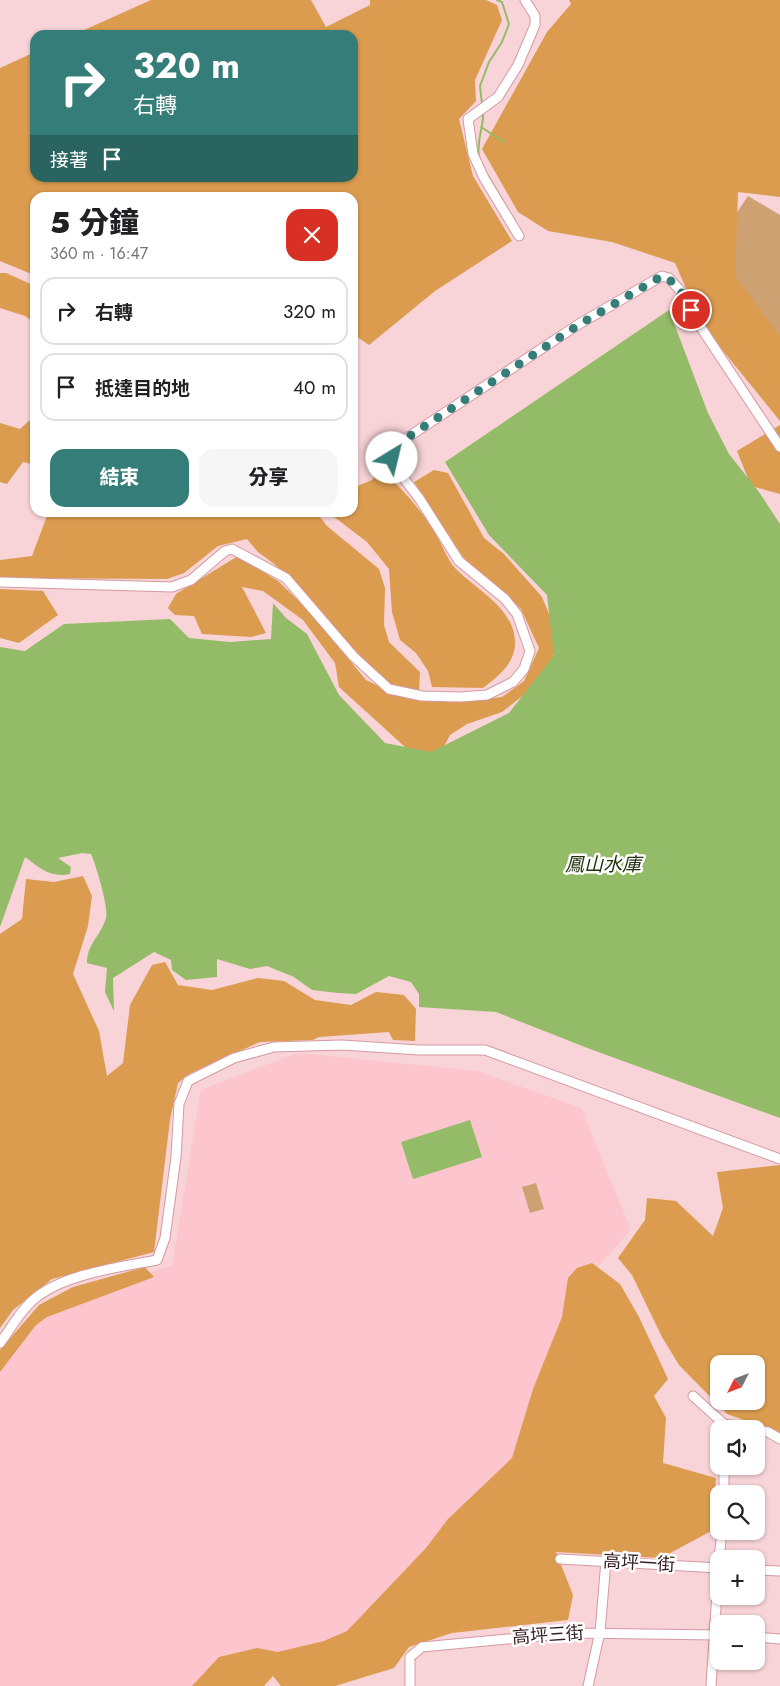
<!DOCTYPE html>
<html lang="zh-TW">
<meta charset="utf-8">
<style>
body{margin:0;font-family:Jost,"Noto Sans TC",sans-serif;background:#f6f6f6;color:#202124;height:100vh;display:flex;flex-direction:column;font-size:19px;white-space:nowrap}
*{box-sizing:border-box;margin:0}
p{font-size:16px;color:#757577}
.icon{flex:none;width:28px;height:28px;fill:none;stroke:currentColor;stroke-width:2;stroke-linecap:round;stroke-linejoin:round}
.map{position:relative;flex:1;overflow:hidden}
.sheet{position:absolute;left:30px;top:192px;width:328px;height:325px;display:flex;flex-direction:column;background:#fff;border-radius:15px;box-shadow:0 1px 4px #0004}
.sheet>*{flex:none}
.hud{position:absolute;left:30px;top:30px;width:328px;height:152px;border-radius:15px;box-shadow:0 1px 4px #0004;background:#347d78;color:#fff;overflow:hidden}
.needle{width:32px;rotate:228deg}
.tools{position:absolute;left:710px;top:1355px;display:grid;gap:10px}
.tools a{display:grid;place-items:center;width:55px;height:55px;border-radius:10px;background:#fff;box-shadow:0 1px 4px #0004;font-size:25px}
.pin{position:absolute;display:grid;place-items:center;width:42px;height:42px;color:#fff;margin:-21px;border:2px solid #fff;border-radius:50%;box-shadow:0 1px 5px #0007}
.me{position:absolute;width:55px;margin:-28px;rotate:36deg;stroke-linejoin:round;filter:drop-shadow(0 0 4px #0008)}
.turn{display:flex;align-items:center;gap:18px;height:105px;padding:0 20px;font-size:22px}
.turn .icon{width:65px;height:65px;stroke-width:2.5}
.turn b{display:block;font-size:35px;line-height:42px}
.then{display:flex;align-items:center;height:48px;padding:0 20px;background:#0003;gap:10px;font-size:19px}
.round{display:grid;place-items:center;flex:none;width:52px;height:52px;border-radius:15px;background:#f6f6f6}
.overview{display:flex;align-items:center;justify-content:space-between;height:85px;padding:0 20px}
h1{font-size:30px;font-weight:800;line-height:38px}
.button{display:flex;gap:10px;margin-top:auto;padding:10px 20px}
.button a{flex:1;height:58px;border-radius:15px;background:#347d78;color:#fff;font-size:20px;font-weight:800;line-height:58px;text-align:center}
.button a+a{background:#f6f6f6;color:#202124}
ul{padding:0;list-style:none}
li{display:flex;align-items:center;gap:15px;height:68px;margin:0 10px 8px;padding:0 10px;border:2px solid #e0e0e0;border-radius:15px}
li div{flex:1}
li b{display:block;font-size:19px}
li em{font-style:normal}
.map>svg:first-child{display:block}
.built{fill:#fdc5cd}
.green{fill:#cda171}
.forest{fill:#db9c4f;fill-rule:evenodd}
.water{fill:#94bb67}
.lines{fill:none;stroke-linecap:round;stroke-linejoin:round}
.stream{stroke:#94bb67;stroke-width:2}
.street-casing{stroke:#d49aa2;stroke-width:11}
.street{stroke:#fff;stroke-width:9}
.route{stroke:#347d78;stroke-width:9;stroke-dasharray:0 16.2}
.labels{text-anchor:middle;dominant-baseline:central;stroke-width:5;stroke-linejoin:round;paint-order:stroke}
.street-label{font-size:18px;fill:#382125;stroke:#fefffe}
.water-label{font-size:19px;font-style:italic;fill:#23320f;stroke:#fefffe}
</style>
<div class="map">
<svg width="780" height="1686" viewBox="0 0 780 1686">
<rect width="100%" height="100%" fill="#f8d3d7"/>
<!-- built -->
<path class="built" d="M297 1053 477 1071 581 1108 631 1230 578 1289 542 1466 343 1648 277 1666 251 1686H0V1358L44 1307 172 1265 201 1090Z"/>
<!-- green -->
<path class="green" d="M748 196 780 215V351L702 265Z
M536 1183 544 1209 530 1213 522 1187Z"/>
<!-- forest -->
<path class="forest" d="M151 0H311L326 27 370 5V0H486L497 5 502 20 475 80 476 101 459 119 473 176 512 241 435 291 369 345 353 334 352 198H35V273H29L0 261V68L35 52V178H352V35H73Z
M569 0H780V197L738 192 735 276 780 336V421L702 325 675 263 612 242 548 231 518 212 482 149 547 32 571 4Z
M0 273H6L35 286V323L25 316 0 308Z
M32 418H35V465L23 462 7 484 0 482V423L20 429Z
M780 425V494L751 486 737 451Z
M380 468C401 488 419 507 434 531 442 543 446 558 455 568 476 590 515 608 515 643 515 664 497 677 483 688L432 687 428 671 416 653 400 640 392 612 389 569 367 542 329 513 352 512 353 488 372 480Z
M434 470 448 473 484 538 504 554 542 597 560 640 543 680 502 712 467 724 450 735 438 758 415 756 339 687 335 663 303 620 263 591 242 587 266 633 251 637 202 634 194 616 175 615 168 608 176 594 238 556 278 581 308 610 366 680 399 696 463 702 502 697 524 681 539 648 521 609 489 579 465 560 414 482Z
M48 513H317L327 526 379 569 385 588 384 625 389 642 420 672 419 692 392 685 363 659 296 584 273 563 258 552 247 539 218 546 184 573 167 579 0 578V560L32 556Z
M0 589 43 591 58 615 19 643 0 638Z
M83 876 92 896 88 926 73 974 99 1031 107 1076 123 1063 130 1005 152 965 165 962 178 985 212 990 258 978 284 981 315 1000 351 1005 376 992 404 995 416 1009 415 1041 393 1040 389 1032 319 1037 313 1040 260 1042 191 1073 178 1083 170 1120 154 1252 52 1279 13 1310 0 1328V934L22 919 26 879 54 882Z
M780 1165V1433L727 1414 679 1365 662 1337 632 1275 618 1258 645 1220 647 1198 676 1201 713 1236 723 1208 717 1172ZM719 1364H756V1401H719Z
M592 1263 620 1284 639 1317 668 1379 654 1396 666 1418 663 1463 716 1478 713 1530 661 1558 556 1552 573 1595 568 1620 452 1633 409 1647 394 1668 335 1686H281L273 1676 264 1686H192L219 1657 257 1648 278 1652 324 1641 347 1631 426 1548 448 1519 512 1458 533 1389 562 1317 568 1278 577 1268Z
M145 1267 154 1277 47 1317 36 1325 0 1372V1350L39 1305 73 1287Z"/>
<!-- water -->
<path class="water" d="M669 310 708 413 729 454 759 492 780 524V1118L590 1049 496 1012 419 1007V994L411 982 389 976 356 994 338 993 312 990 294 977 267 966 250 969 217 959V977L186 980 172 970 171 960 154 952 113 978 114 1011 105 992 107 968 87 963C87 943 101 936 106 918 109 908 96 865 91 854L82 853 58 858 71 867 70 874C50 878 40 868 25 857L0 927V647L25 651 64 624 170 619 189 638 230 642 271 639 273 603 286 618 307 634 339 695 385 743 431 752 509 713 554 655 547 595 489 535 445 462Z
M470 1120 482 1157 413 1179 401 1142Z"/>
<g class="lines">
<!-- stream -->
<path class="stream" d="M482 104 480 86 489 62 502 42 509 24 502 2 497 0
M481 127 504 142
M479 158C476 138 484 129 483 112
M487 174 516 223"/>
<defs>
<path id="street" d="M519 236 484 178 473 154 468 119 498 97 518 65 535 25V16L525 0
M0 582 172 587 191 580 225 551 232 549 286 578 353 656 389 689 422 696 460 697 487 695 513 682 524 669 530 651 517 614 505 599 459 561 419 498 398 471 392 458 393 447 579 324 662 276 669 278 685 296 698 323 780 447
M0 1343C10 1330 20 1311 33 1300 62 1274 120 1267 157 1260L165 1238 176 1157 179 1104 188 1081 234 1058 274 1047 342 1045 419 1050H485L780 1159
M693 1396 724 1424
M724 1424 749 1429
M756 1430 768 1432 780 1439
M724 1466V1494
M560 1559 719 1568
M719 1559 722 1531
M756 1570 780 1571
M756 1637 780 1639
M410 1686V1657L422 1647 571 1633 719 1635
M588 1686 600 1632 606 1561
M711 1686 719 1561"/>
</defs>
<!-- street casing -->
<use href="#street" class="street-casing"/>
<!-- street -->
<use href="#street" class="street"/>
</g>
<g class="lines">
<!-- route -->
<path class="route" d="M392 458 393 447 580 324 662 276C676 281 685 297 691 310"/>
</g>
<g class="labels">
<!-- street labels -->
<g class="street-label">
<text transform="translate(639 1563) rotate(3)">高坪一街</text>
<text transform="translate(548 1635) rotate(-4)">高坪三街</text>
</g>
<!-- water labels -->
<g class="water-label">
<text x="603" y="864">鳳山水庫</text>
</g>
</g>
</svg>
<div class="tools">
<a><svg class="needle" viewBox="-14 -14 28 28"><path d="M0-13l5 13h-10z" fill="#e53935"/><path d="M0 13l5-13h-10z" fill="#757577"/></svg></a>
<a><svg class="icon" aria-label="sound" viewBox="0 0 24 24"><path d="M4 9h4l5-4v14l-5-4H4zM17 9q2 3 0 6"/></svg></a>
<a><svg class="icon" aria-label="search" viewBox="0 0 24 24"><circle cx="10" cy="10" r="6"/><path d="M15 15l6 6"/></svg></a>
<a>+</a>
<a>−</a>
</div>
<div class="pin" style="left:691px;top:310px;background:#d93025"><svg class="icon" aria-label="arrive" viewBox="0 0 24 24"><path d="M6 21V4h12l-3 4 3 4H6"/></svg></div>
<svg class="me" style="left:392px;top:458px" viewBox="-20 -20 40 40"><circle r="19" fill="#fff"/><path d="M0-13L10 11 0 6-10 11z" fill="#347d78"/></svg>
<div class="hud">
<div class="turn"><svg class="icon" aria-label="right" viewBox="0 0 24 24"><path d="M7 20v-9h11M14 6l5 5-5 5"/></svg><div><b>320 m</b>右轉</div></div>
<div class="then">接著<svg class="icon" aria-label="arrive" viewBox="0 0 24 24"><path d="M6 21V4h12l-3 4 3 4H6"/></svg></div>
</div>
<section class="sheet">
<div class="overview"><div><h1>5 分鐘</h1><p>360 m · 16:47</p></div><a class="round" style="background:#d93025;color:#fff"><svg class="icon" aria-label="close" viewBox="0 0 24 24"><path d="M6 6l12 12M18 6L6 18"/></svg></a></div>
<ul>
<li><svg class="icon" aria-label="right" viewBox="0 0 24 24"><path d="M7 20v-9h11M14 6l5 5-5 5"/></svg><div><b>右轉</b></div><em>320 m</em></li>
<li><svg class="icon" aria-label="arrive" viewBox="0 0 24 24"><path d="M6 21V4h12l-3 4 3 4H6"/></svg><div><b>抵達目的地</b></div><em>40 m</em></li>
</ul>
<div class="button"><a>結束</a><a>分享</a></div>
</section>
</div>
